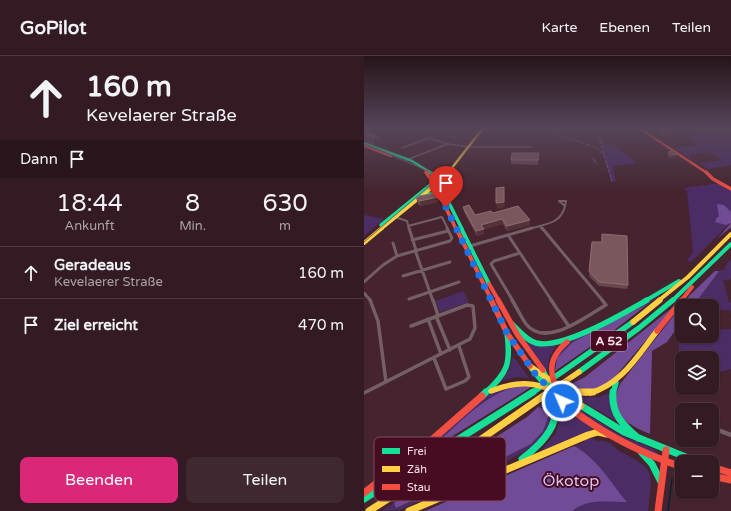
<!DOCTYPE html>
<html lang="de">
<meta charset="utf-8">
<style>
body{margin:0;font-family:"Varela Round",sans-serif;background:#3f2830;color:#f1f3f6;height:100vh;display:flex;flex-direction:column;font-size:15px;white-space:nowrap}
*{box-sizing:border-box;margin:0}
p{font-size:13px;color:#a9a1a6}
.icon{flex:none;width:22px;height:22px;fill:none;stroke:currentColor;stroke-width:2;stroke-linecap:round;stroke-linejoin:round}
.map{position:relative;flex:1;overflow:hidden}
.sheet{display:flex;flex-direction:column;background:#341b23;width:364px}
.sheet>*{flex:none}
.hud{background:#341b23;color:#f1f3f6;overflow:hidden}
.controls{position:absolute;left:311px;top:243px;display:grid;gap:8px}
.controls a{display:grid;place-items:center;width:44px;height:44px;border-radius:8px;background:#341b23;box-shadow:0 1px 3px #0004,0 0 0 1px #4e3941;font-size:20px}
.pin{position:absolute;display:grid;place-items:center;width:34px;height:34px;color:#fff;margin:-41px -17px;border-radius:50% 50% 50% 0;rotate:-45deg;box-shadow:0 0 4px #0007}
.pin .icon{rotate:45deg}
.me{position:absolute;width:44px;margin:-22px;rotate:315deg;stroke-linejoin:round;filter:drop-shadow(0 0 3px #0008)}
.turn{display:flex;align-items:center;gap:14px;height:84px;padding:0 20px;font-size:18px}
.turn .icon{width:52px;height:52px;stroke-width:2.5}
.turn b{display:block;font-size:28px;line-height:34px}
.then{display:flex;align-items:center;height:38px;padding:0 20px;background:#0003;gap:8px;font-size:15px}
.eta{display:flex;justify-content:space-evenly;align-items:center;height:68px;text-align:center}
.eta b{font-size:24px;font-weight:600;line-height:28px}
.button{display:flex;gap:8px;margin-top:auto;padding:8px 20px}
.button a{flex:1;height:46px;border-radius:8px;background:#db2777;color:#fff;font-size:16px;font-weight:600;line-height:46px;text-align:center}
.button a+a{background:#3f2830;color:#f1f3f6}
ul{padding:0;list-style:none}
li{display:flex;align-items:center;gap:12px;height:52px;padding:0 20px;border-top:1px solid #4e3941}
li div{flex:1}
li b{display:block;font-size:15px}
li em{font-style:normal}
header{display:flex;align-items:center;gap:24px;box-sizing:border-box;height:56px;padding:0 20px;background:#341b23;border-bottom:1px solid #4e3941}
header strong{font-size:19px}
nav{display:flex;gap:22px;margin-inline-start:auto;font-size:14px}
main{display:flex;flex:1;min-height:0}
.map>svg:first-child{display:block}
.green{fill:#4b2c65;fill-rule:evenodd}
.forest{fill:#714b96}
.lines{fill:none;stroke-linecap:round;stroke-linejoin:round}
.stream{stroke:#092135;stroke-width:1.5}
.street-far4{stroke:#735f64;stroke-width:1.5}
.street-far3{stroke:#735f64;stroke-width:2}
.street-far2{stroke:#735f64;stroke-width:3}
.street-far1{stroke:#735f64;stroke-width:3.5}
.street{stroke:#735f64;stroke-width:4.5}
.fast-far4{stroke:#16e098;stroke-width:2.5}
.fast-far3{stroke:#16e098;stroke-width:3.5}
.fast-far2{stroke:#16e098;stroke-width:4}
.fast-far1{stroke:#16e098;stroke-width:5.5}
.fast{stroke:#16e098;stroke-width:7}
.slow-far4{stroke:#ffcf43;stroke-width:2.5}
.slow-far3{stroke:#ffcf43;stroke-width:3.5}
.slow-far2{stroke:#ffcf43;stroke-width:4}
.slow-far1{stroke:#ffcf43;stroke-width:5.5}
.slow{stroke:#ffcf43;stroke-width:7}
.jam-far4{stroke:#f24e42;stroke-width:2.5}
.jam-far3{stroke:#f24e42;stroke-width:3.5}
.jam-far2{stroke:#f24e42;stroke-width:4}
.jam-far1{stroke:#f24e42;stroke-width:5.5}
.jam{stroke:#f24e42;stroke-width:7}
.tram{stroke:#776066;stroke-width:1}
.rail{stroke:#776066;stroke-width:1;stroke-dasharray:3.5 1.5;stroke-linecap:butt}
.wall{fill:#68474d}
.shaded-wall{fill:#53323a}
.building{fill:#79585d;stroke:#8e6d72}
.route{stroke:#1a73e8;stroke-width:7;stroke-dasharray:0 12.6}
.labels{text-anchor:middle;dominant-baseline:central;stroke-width:4;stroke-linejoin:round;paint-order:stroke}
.shield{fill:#470b22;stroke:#c89fab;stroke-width:1}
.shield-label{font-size:12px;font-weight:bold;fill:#ffdfe6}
.near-park-label{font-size:16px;fill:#d6c4f2;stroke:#470b22}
.key{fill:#470b22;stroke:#7e4b5d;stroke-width:1}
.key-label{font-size:11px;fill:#ffdfe6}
</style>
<header>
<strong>GoPilot</strong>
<nav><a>Karte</a><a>Ebenen</a><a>Teilen</a></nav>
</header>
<main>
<section class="sheet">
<div class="hud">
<div class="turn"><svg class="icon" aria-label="ahead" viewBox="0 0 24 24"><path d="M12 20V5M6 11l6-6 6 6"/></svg><div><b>160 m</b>Kevelaerer Straße</div></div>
<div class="then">Dann<svg class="icon" aria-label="arrive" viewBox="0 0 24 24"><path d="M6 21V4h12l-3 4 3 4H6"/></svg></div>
</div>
<div class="eta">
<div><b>18:44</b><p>Ankunft</p></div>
<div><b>8</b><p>Min.</p></div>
<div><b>630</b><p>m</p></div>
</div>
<ul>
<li><svg class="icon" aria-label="ahead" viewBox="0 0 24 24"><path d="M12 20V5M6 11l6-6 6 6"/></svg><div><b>Geradeaus</b><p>Kevelaerer Straße</p></div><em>160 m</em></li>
<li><svg class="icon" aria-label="arrive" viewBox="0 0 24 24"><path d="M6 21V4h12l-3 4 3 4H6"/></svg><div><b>Ziel erreicht</b></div><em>470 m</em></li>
</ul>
<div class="button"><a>Beenden</a><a>Teilen</a></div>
</section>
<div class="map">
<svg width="367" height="455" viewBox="0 0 367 455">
<rect width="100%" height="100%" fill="#45242f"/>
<!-- green -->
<path class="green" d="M360 74 367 76V109L344 113 309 91 313 92 334 89 318 79ZM345 96 358 104 336 107 324 99Z
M235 82H238L241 89H246L245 86H247L273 107 249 110 252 125 247 126Z
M356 127 367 135V166L327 206 323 204 329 196 323 135 319 132Z
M0 159 20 163 0 180Z
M367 203V222L364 225 359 223 365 246 367 247V259L366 254 348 253V250H339L338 245H332L348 223 356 214H361V210Z
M99 235 105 246 76 256 72 245Z
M297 239 286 247 193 302 190 316 189 306 200 290 207 285Z
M367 273V313L348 318V302H318V309L312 275H318V280H348V274Z
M159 283 177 289 193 288 185 302 184 315Z
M149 300 165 322 152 321 137 325 145 314Z
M167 328V331C128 328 101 364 73 387 67 393 57 403 49 405L120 341 135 332Z
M246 337 254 366 213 342 234 341Z
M187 342 189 354 185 371 173 388 147 403 36 454 18 455 30 447 32 451 127 408 167 388 186 356 174 351Z
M194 344 212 361 230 373 175 397 192 377 196 362 195 360Z
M207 348 256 379 290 393 296 401C266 387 229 374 207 348Z
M226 381C232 386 237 384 243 386 249 388 253 395 259 397 294 415 288 418 284 455H61L220 386V383Z"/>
<!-- forest -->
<path class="forest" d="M353 148 360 149 367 156V171L354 182 367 167 362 169 351 166 353 161H355Z
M351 215H355L329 250H318V265L303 286 288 295 286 378C262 368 242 357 256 328L326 239Z
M284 248 249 275 191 315 193 302 209 286Z
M313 248 244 329 235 333 215 336 205 329 221 321Z
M155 330 167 331 63 396C91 372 119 338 155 330Z
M174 351 186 356 179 375 167 388 127 408 32 452 30 447 163 361Z
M210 390C234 403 246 426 263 446 243 446 224 442 208 455H61Z"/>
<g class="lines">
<!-- stream -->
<path class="stream" d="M304 455 308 423"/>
<!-- street-far4 -->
<path class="street-far4" d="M0 83 9 87 8 89
M38 92 65 82 84 88 107 91H167
M42 104 84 88"/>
<!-- street-far3 -->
<path class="street-far3" d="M195 145H202L201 150Z
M31 161 43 165 45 173
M44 170 78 161 84 173
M176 170 178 173
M165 173C181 168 197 168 201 150"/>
<!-- street-far2 -->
<path class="street-far2" d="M45 172 52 194
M178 172 239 245
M144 179 188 245
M48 184 84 175
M29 187 33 200
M106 190 168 172
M51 194 69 245
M39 220 86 206
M0 226 19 209 33 200 86 185 88 182 83 172
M0 237 7 245
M45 243 95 226
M149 245 127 208 130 205 156 197"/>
<!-- street-far1 -->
<path class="street-far1" d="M6 244 14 265 22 326
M69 244 74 259
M148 244C153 252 157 261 162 268 182 293 222 260 242 249L238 244
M187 244 204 269
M72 260 86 294
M64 263 77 298
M70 302 82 333 101 325 105 321 95 290
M0 337 106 283 111 272 109 250 103 249 47 270"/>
<!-- street -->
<path class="street" d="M351 373 367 379"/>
<!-- fast-far4 -->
<path class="fast-far4" d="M0 87 48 105 67 117"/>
<!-- fast-far3 -->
<path class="fast-far3" d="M65 116 71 119 98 173
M55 142 66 138 76 139
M17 169 70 126"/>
<!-- fast-far2 -->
<path class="fast-far2" d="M97 172 125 228
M281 245 315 225
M308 245 367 188"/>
<!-- fast-far1 -->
<path class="fast-far1" d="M148 268C155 275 162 284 172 287 198 294 260 257 283 244
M168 313 182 330
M179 314 189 337
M215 316 275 272 309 244
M121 337C144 317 147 307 143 277
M168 337 269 266
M249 337 252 327"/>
<!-- fast -->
<path class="fast" d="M249 336C247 358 259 369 274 382
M118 340 122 336
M216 349 260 376 334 406
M278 397 288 408 297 426
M158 403C180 386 200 366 188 336
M0 443 169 336"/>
<!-- slow-far4 -->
<path class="slow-far4" d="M84 117 119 72"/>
<!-- slow-far3 -->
<path class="slow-far3" d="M17 173 80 122 85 116"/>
<!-- slow-far2 -->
<path class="slow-far2" d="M0 187 18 172
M294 245 324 221 367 178"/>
<!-- slow-far1 -->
<path class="slow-far1" d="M269 266 296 244
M166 310C184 323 200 335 222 337
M127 335C152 325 171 325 195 337
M184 337 215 316
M226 337C257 329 274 299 293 275"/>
<!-- slow -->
<path class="slow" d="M193 336 217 350
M214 336H229
M197 339 208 354
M5 455 113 386 185 336
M45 455 224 379 234 376 243 378"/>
<!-- jam-far4 -->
<path class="jam-far4" d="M275 72 343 117
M1 90 27 100"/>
<!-- jam-far3 -->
<path class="jam-far3" d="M62 116 72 131 92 173
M342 116 349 123 367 133
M71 119H81"/>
<!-- jam-far2 -->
<path class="jam-far2" d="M92 172 128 245
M125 228 135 245
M317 245 328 231"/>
<!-- jam-far1 -->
<path class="jam-far1" d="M127 244 143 277 166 310
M134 244 153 278 179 314
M293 275 318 244
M190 326C184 309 190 297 203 286"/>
<!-- jam -->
<path class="jam" d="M207 353C241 379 277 397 318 411
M348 411 367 417
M348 420 367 424
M0 437 70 382 118 340
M294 455 302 394"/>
<!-- tram -->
<path class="tram" d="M0 88 62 114 69 118 72 124 0 186
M229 102 232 107"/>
<!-- rail -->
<path class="rail" d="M183 72 195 79
M219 72 228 78
M228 72 235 82 248 125
M189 77 231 91 240 99"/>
</g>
<!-- wall -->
<path class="wall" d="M294 72 310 75 309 79 300 80 293 76Z
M0 76 14 80 16 85 12 86 1 81Z
M304 96 313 98 312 102H307L303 99Z
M175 101 174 109 147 108V104Z
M73 141 74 146 57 150 54 148 52 142Z
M99 151 111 159 129 157 166 164V169L143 175 139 168 120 173V178L113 180 100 156Z
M238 178 264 229 263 233 235 230 225 220 228 186H237Z"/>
<!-- shaded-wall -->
<path class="shaded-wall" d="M310 75 309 79 300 80 301 76Z
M14 80 16 85 12 86 10 81Z
M313 98 312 102H307L308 99Z
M140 131 141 151 133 153 132 147Z
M73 141 74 146 57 150 56 145Z
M138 163 139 168 120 173V178L113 180 112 175 117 169Z
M166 164V169L143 175V170Z"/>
<!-- building -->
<path class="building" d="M294 72H305L310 75 301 76Z
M2 75 14 80 10 81 0 76Z
M309 95 313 98 308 99 304 96Z
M148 97H175L174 104H147Z
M140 131V146L132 147V132Z
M71 137 73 141 56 145 52 142 55 140Z
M105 149 111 159 127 155 129 157 154 150 166 164 143 170 138 163 117 169 120 173 112 175 99 151Z
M238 178 263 180 264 229 235 226 225 215 228 186H238Z"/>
<!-- sky -->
<linearGradient id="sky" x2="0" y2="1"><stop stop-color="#26141a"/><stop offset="0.53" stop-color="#564558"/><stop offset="1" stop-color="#564558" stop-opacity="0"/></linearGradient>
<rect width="367" height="136" fill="url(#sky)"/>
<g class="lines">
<!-- route -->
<path class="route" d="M82 151 143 277 172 319 198 345"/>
</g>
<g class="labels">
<!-- shield labels -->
<rect class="shield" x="227" y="275" width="36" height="20" rx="3"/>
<g class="shield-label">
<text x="245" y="285">A 52</text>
</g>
<!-- near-park labels -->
<g class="near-park-label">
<text x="207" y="425">Ökotop</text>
</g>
</g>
<!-- legend -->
<rect x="10" y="381" width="132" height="64" rx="6" class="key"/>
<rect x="18" y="392" width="18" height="6" fill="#16e098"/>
<rect x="18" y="410" width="18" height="6" fill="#ffcf43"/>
<rect x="18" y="428" width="18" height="6" fill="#f24e42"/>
<g class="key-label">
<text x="43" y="399">Frei</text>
<text x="43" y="417">Zäh</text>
<text x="43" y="435">Stau</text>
</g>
</svg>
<div class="controls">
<a><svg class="icon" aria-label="search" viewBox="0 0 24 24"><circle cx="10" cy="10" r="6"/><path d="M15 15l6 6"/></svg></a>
<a><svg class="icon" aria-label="layers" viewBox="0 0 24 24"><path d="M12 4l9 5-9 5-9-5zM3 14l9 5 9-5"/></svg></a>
<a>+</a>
<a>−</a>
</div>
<div class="pin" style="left:82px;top:151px;background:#d93025"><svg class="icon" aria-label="arrive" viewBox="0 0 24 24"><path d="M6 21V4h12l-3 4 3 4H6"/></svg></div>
<svg class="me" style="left:198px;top:345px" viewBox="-20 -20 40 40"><circle r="17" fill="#1a73e8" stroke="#fff" stroke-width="3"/><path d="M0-11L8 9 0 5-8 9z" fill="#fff"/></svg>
</div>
</main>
